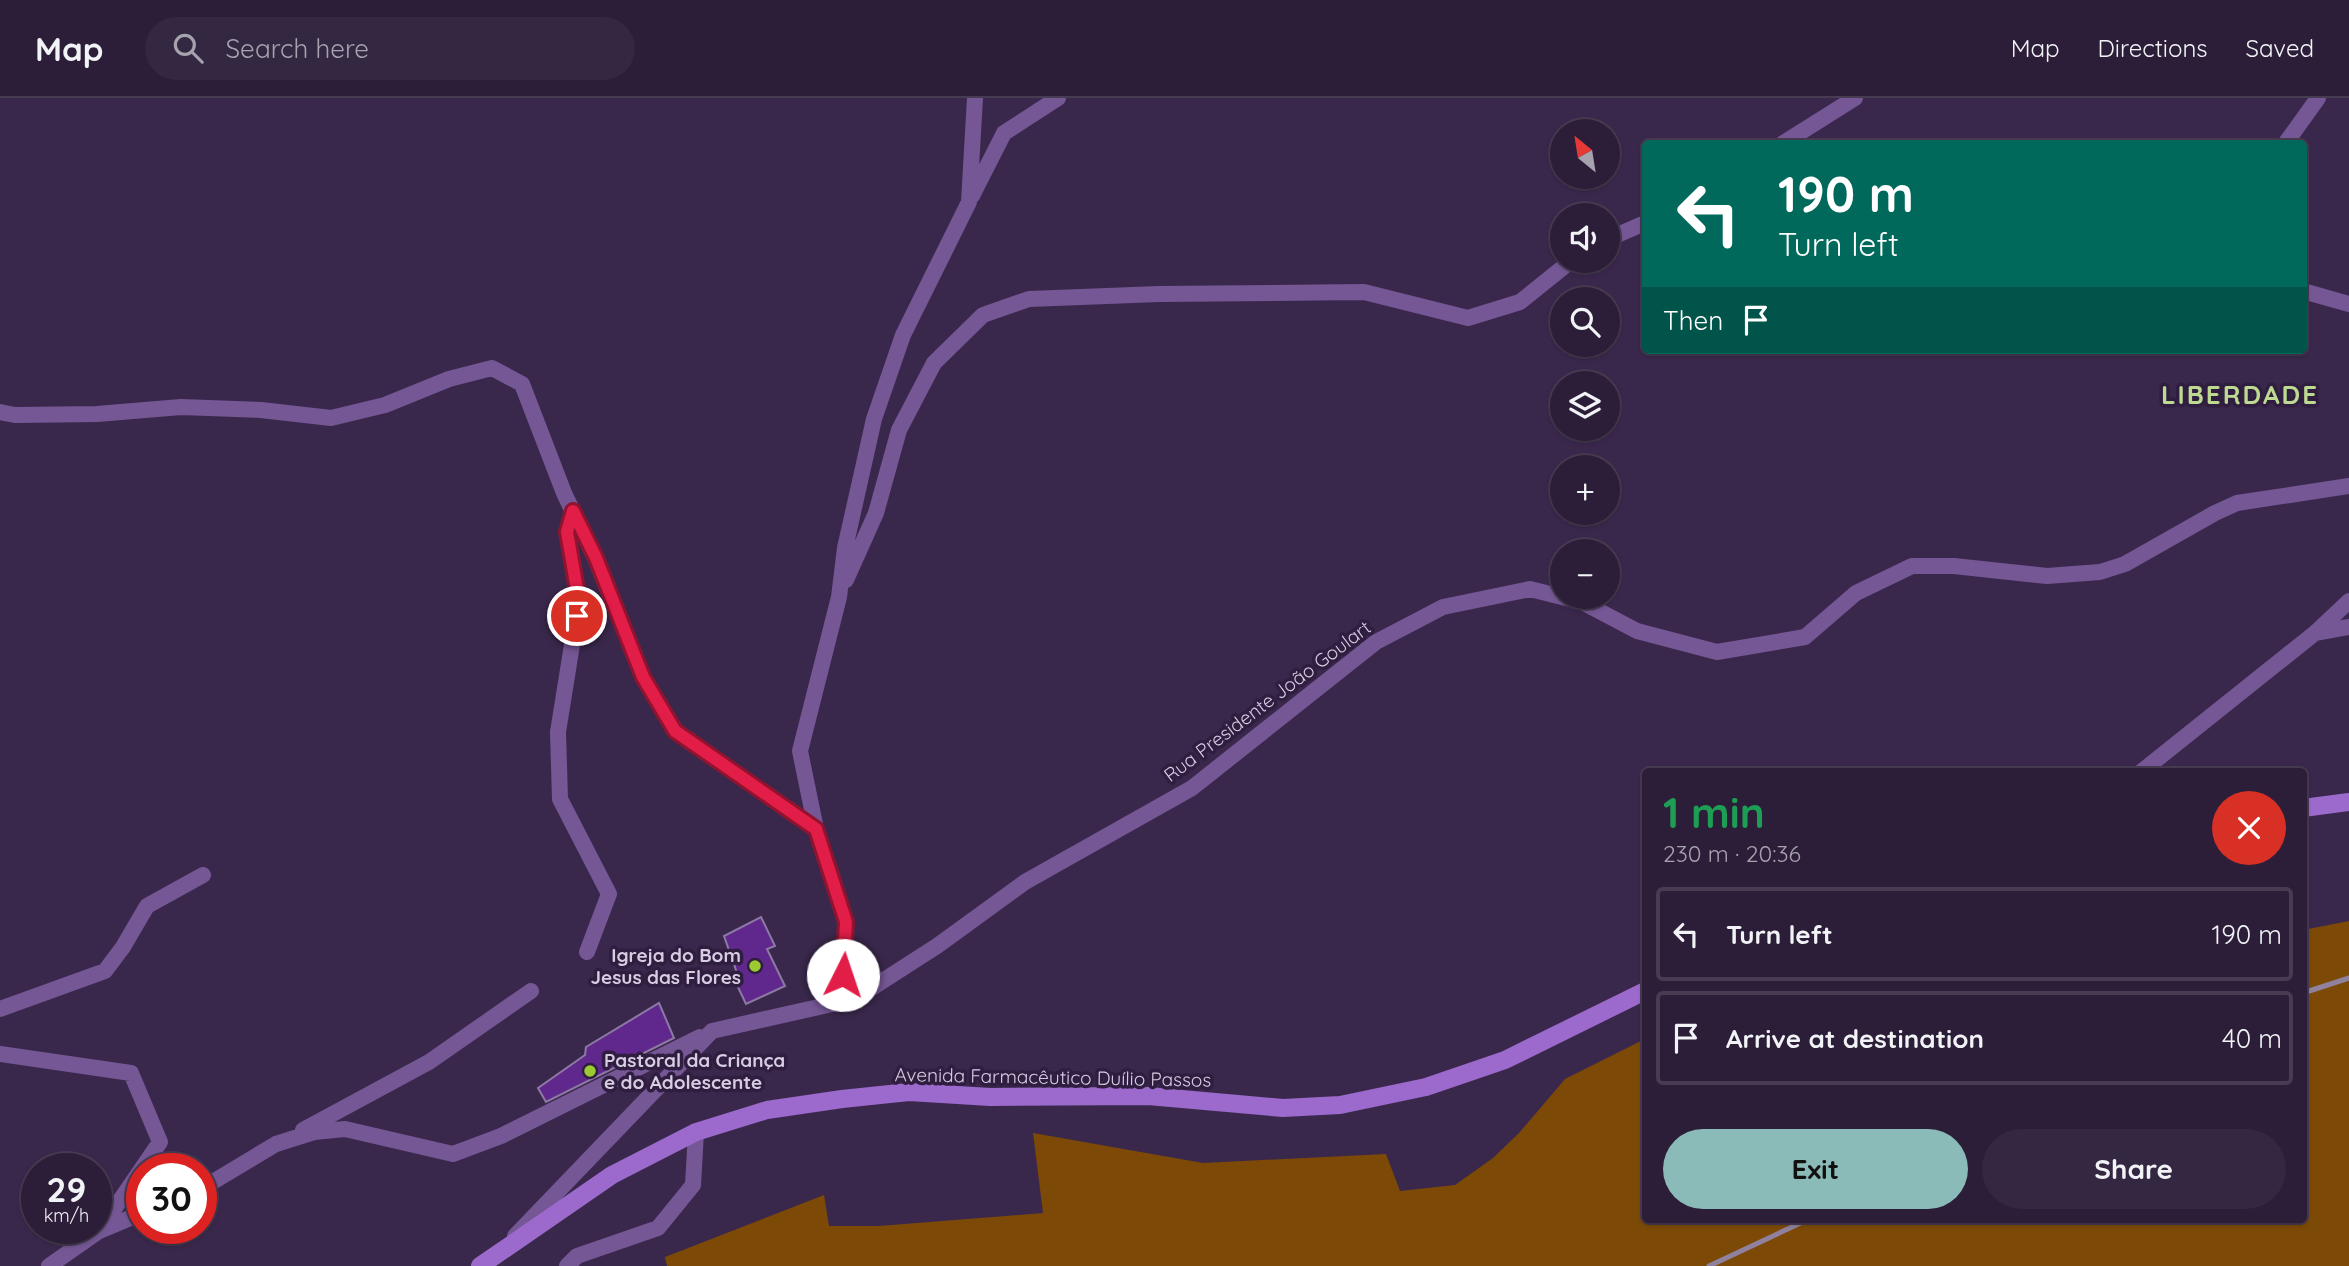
<!DOCTYPE html>
<meta charset="utf-8">
<style>
body{margin:0;font-family:Quicksand,sans-serif;background:#342741;color:#f1f3f6;height:100vh;display:flex;flex-direction:column;font-size:26px;white-space:nowrap}
*{box-sizing:border-box;margin:0}
p{font-size:23px;color:#a6a2ae}
.icon{flex:none;width:38px;height:38px;fill:none;stroke:currentColor;stroke-width:2;stroke-linecap:round;stroke-linejoin:round}
.map{position:relative;flex:1;overflow:hidden}
.drawer{position:absolute;left:1642px;top:670px;width:665px;height:455px;display:flex;flex-direction:column;background:#2c1e39;border-radius:7px;box-shadow:0 2px 5px #0004,0 0 0 2px #483c53}
.drawer>*{flex:none}
.hud{position:absolute;left:1642px;top:42px;width:665px;height:214px;border-radius:7px;box-shadow:0 2px 5px #0004,0 0 0 2px #483c53;background:#00695c;color:#fff;overflow:hidden}
.needle{width:46px;rotate:330deg}
.buttons{position:absolute;left:1550px;top:21px;display:grid;gap:14px}
.buttons a{display:grid;place-items:center;width:70px;height:70px;border-radius:50%;background:#2c1e39;box-shadow:0 2px 5px #0004,0 0 0 2px #483c53;font-size:35px}
.speed{position:absolute;left:21px;top:1055px;display:flex;gap:14px;font-size:35px;font-weight:700;text-align:center}
.speed>*{display:grid;place-content:center;width:91px;height:91px;border-radius:50%;background:#2c1e39;box-shadow:0 2px 5px #0004,0 0 0 2px #483c53;line-height:1}
.speed small{font-size:18px;font-weight:400}
.speed .limit{border:10px solid #d22;background:#fff;color:#111}
.pin{position:absolute;display:grid;place-items:center;width:60px;height:60px;color:#fff;margin:-30px;border:4px solid #fff;border-radius:50%;box-shadow:0 2px 7px #0007}
.me{position:absolute;width:77px;margin:-38px;rotate:4deg;stroke-linejoin:round;filter:drop-shadow(0 0 5px #0008)}
.turn{display:flex;align-items:center;gap:24px;height:147px;padding:0 21px;font-size:32px}
.turn .icon{width:91px;height:91px;stroke-width:2.5}
.turn b{display:block;font-size:49px;line-height:60px}
.then{display:flex;align-items:center;height:66px;padding:0 21px;background:#0003;gap:14px;font-size:26px}
.round{display:grid;place-items:center;flex:none;width:74px;height:74px;border-radius:37px;background:#342741}
.headline{display:flex;align-items:center;justify-content:space-between;height:119px;padding:0 21px}
h1{font-size:42px;font-weight:700;line-height:52px;color:#1e9e55}
.action{display:flex;gap:14px;margin-top:auto;padding:14px 21px}
.action a{flex:1;height:80px;border-radius:42px;background:#8bbbb9;color:#111;font-size:28px;font-weight:700;line-height:80px;text-align:center}
.action a+a{background:#342741;color:#f1f3f6}
ul{padding:0;list-style:none}
li{display:flex;align-items:center;gap:21px;height:94px;margin:0 14px 10px;padding:0 7px;border:4px solid #483c53;border-radius:7px}
li div{flex:1}
li b{display:block;font-size:26px}
li em{font-style:normal}
header{display:flex;align-items:center;gap:42px;box-sizing:border-box;height:98px;padding:0 35px;background:#2c1e39;border-bottom:2px solid #483c53}
header strong{font-size:33px}
nav{display:flex;gap:38px;margin-inline-start:auto;font-size:24px}
.search{width:490px;height:63px;background:#342741;display:flex;align-items:center;gap:18px;box-sizing:border-box;padding:0 24px;border-radius:38px;color:#a6a2ae;font-size:26px}
.map>svg:first-child{display:block}
.green{fill:#7c4a06}
.building{fill:#60288d;stroke:#8d7aa4;stroke-width:2}
.lines{fill:none;stroke-linecap:round;stroke-linejoin:round}
.street{stroke:#755795;stroke-width:16}
.secondary{stroke:#9b6acc;stroke-width:18}
.rail{stroke:#90829e;stroke-width:5}
.route-casing{stroke:#92132f;stroke-width:18}
.route{stroke:#e11d48;stroke-width:12}
.poi-dot{fill:#9cca32;stroke:#301e41;stroke-width:2.5}
.labels{text-anchor:middle;dominant-baseline:central;stroke-width:7;stroke-linejoin:round;paint-order:stroke}
.street-label{font-size:19px;fill:#d7cde3;stroke:#301e41}
.poi-label{font-size:19px;font-weight:bold;fill:#d7cde3;stroke:#301e41;text-anchor:end}
.district-label{font-size:26px;font-weight:bold;letter-spacing:2px;fill:#beda91;stroke:#301e41}
</style>
<header>
<strong>Map</strong>
<div class="search"><svg class="icon" aria-label="search" viewBox="0 0 24 24"><circle cx="10" cy="10" r="6"/><path d="M15 15l6 6"/></svg>Search here</div>
<nav><a>Map</a><a>Directions</a><a>Saved</a></nav>
</header>
<div class="map">
<svg width="2349" height="1168" viewBox="0 0 2349 1168">
<rect width="100%" height="100%" fill="#3a284c"/>
<!-- green -->
<path class="green" d="M2349 823V1168H667L665 1159 824 1097 829 1128H879L1043 1115 1033 1035 1203 1065 1386 1056 1400 1093 1455 1087 1493 1060 1519 1035 1565 981 1645 941V1122H2303V832Z"/>
<!-- building -->
<path class="building" d="M761 819 775 848 767 851 785 888 746 906 735 883 738 878 724 838Z
M659 905 674 940 546 1004 538 990 585 957 586 949Z"/>
<g class="lines">
<!-- street -->
<path class="street" d="M1782 46 1855 0
M2285 46 2318 0
M972 98 1004 35 1058 0
M1608 141 1645 125
M2303 193 2349 206
M0 314 15 317 97 316 181 309 261 312 331 320 385 307 449 281 492 270 522 286 564 395 595 460 643 579 675 633 816 731
M573 413 567 434 579 503 558 634 560 701 609 796 587 854
M846 482 876 415 899 332 934 265 983 217 1029 201 1159 196 1364 194 1468 220 1520 204 1571 163
M2315 535 2349 529
M2141 674 2315 535 2349 503
M841 904 846 824 816 731 800 653 839 499 845 450 874 321 903 237 969 104 975 0
M0 911 105 873 123 849 147 808 203 777
M0 956 131 975 160 1044 99 1133
M303 1032 429 964 531 893
M201 1091 276 1046 314 1034 345 1031 453 1056 501 1038 700 939
M515 1138 712 933 841 904 867 893 937 848 1025 784 1192 690 1376 544 1443 509 1530 491 1582 504 1637 533 1717 554 1805 539 1856 495 1912 468H1954L2047 478 2100 474 2125 466 2215 415 2237 405 2349 388
M49 1168 99 1133 142 1115
M567 1168 577 1158 658 1130 693 1087 696 1034"/>
<!-- secondary -->
<path class="secondary" d="M2303 710 2349 704
M480 1168 612 1077 696 1034 767 1012 842 1001 909 994 990 999 1148 998 1283 1010 1340 1007 1426 989 1505 962 1645 893"/>
<!-- rail -->
<path class="rail" d="M2303 895 2349 880
M1709 1168 1807 1122"/>
</g>
<g class="lines">
<defs>
<path id="route" d="M577 518 579 503 567 434 573 413 596 460 643 579 675 633 816 731 846 824 843 877"/>
</defs>
<!-- route casing -->
<use href="#route" class="route-casing"/>
<!-- route -->
<use href="#route" class="route"/>
</g>
<!-- markers -->
<g class="poi-dot">
<circle cx="755" cy="868" r="7"/>
<circle cx="590" cy="973" r="7"/>
</g>
<g class="labels">
<!-- street labels -->
<g class="street-label">
<text transform="translate(1267 603) rotate(-37)">Rua Presidente João Goulart</text>
<text transform="translate(1053 979) rotate(1)">Avenida Farmacêutico Duílio Passos</text>
</g>
<!-- poi labels -->
<g class="poi-label">
<text x="741" y="857">Igreja do Bom<tspan x="741" dy="22">Jesus das Flores</tspan></text>
<text x="604" y="962" text-anchor="start">Pastoral da Criança<tspan x="604" dy="22">e do Adolescente</tspan></text>
</g>
<!-- district labels -->
<g class="district-label">
<text x="2240" y="296">LIBERDADE</text>
</g>
</g>
</svg>
<div class="buttons">
<a><svg class="needle" viewBox="-14 -14 28 28"><path d="M0-13l5 13h-10z" fill="#e53935"/><path d="M0 13l5-13h-10z" fill="#a6a2ae"/></svg></a>
<a><svg class="icon" aria-label="sound" viewBox="0 0 24 24"><path d="M4 9h4l5-4v14l-5-4H4zM17 9q2 3 0 6"/></svg></a>
<a><svg class="icon" aria-label="search" viewBox="0 0 24 24"><circle cx="10" cy="10" r="6"/><path d="M15 15l6 6"/></svg></a>
<a><svg class="icon" aria-label="layers" viewBox="0 0 24 24"><path d="M12 4l9 5-9 5-9-5zM3 14l9 5 9-5"/></svg></a>
<a>+</a>
<a>−</a>
</div>
<div class="speed"><div>29<small>km/h</small></div><div class="limit">30</div></div>
<div class="pin" style="left:577px;top:518px;background:#d93025"><svg class="icon" aria-label="arrive" viewBox="0 0 24 24"><path d="M6 21V4h12l-3 4 3 4H6"/></svg></div>
<svg class="me" style="left:843px;top:877px" viewBox="-20 -20 40 40"><circle r="19" fill="#fff"/><path d="M0-13L10 11 0 6-10 11z" fill="#e11d48"/></svg>
<div class="hud">
<div class="turn"><svg class="icon" aria-label="left" viewBox="0 0 24 24"><path d="M17 20v-9H6M10 6l-5 5 5 5"/></svg><div><b>190 m</b>Turn left</div></div>
<div class="then">Then<svg class="icon" aria-label="arrive" viewBox="0 0 24 24"><path d="M6 21V4h12l-3 4 3 4H6"/></svg></div>
</div>
<section class="drawer">
<div class="headline"><div><h1>1 min</h1><p>230 m · 20:36</p></div><a class="round" style="background:#d93025;color:#fff"><svg class="icon" aria-label="close" viewBox="0 0 24 24"><path d="M6 6l12 12M18 6L6 18"/></svg></a></div>
<ul>
<li><svg class="icon" aria-label="left" viewBox="0 0 24 24"><path d="M17 20v-9H6M10 6l-5 5 5 5"/></svg><div><b>Turn left</b></div><em>190 m</em></li>
<li><svg class="icon" aria-label="arrive" viewBox="0 0 24 24"><path d="M6 21V4h12l-3 4 3 4H6"/></svg><div><b>Arrive at destination</b></div><em>40 m</em></li>
</ul>
<div class="action"><a>Exit</a><a>Share</a></div>
</section>
</div>
